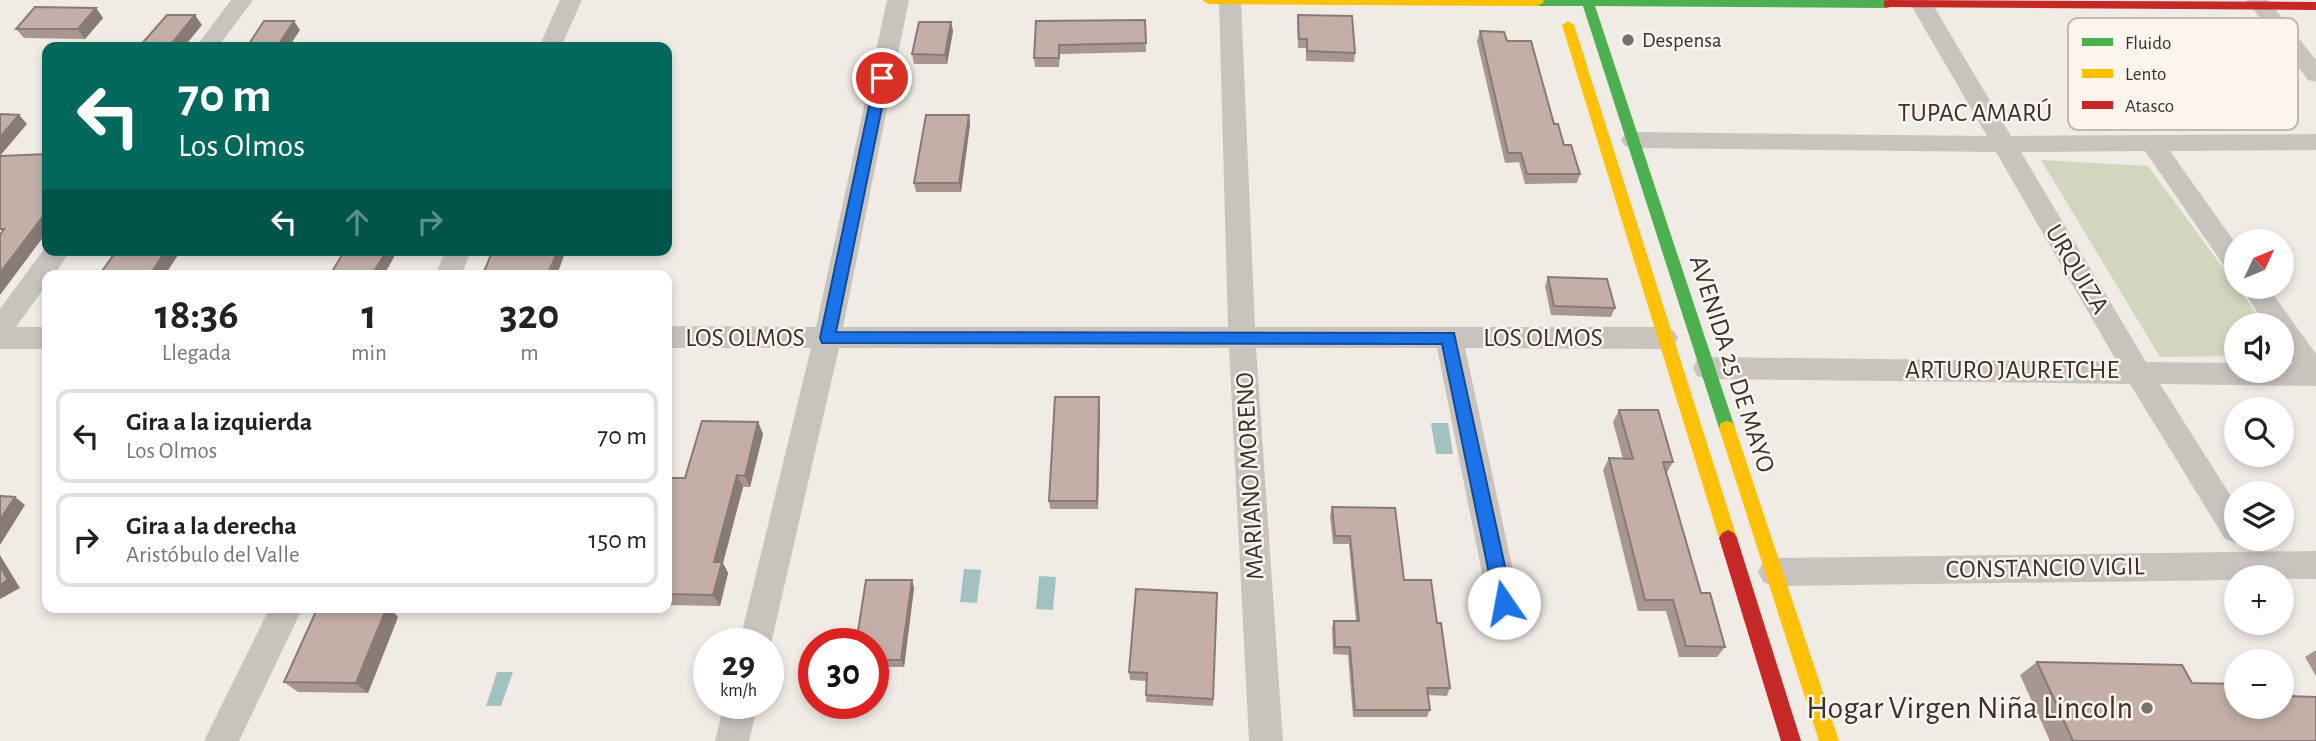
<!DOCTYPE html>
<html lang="es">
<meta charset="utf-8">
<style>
body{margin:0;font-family:"Alegreya Sans",sans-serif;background:#f2f2f2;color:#222;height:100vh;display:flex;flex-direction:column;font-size:26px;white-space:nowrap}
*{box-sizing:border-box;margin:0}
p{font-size:23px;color:#767676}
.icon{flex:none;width:38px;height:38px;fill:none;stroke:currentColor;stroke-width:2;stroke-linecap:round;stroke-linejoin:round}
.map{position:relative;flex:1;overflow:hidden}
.details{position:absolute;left:42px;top:270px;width:630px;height:343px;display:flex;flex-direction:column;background:#fff;border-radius:14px;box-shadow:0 4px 10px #0003}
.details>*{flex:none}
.guide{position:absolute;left:42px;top:42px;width:630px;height:214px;border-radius:14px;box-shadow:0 4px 10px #0003;background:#00695c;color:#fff;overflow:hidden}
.needle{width:46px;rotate:46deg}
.fabs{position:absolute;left:2224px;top:229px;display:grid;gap:14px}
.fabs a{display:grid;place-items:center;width:70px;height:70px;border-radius:50%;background:#fff;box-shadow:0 4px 10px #0003;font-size:35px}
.speed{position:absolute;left:693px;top:628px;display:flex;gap:14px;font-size:35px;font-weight:700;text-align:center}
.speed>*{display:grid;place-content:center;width:91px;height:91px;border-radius:50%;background:#fff;box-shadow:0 4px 10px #0003;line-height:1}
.speed small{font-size:18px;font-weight:400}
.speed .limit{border:10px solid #d22;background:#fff;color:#111}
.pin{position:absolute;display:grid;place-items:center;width:60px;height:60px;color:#fff;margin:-30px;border:4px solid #fff;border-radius:50%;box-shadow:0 2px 7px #0007}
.me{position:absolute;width:77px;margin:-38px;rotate:348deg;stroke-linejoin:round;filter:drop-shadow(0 0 5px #0008)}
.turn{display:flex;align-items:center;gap:24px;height:147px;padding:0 21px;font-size:32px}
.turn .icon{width:91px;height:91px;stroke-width:2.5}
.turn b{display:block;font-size:49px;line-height:60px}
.lanes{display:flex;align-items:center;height:66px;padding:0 21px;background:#0003;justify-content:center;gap:35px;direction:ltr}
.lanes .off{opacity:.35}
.eta{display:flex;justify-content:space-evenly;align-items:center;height:119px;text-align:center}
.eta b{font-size:42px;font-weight:700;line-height:49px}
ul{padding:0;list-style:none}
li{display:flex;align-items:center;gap:21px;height:94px;margin:0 14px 10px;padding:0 7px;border:4px solid #e0e0e0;border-radius:14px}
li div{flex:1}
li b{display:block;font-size:26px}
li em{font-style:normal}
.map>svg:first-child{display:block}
.green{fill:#d1d6bf}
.water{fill:#a1c2c1}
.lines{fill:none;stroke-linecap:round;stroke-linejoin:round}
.street{fill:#c9c3be;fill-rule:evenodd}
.fast{fill:#4caf50;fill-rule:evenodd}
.slow{fill:#ffc107;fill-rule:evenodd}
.jam{fill:#c62828;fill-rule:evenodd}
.wall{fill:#a89690}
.shaded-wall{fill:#887a75}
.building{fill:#c3afa7;stroke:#887a75;stroke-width:2}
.route{fill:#1a73e8;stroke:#114b97;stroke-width:2}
.poi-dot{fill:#7a716c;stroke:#fbf5ee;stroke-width:2.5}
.labels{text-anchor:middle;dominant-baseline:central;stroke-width:5;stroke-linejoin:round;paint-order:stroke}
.far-poi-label{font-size:21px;fill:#3b302b;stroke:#fbf5ee;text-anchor:start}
.street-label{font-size:26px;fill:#3b302b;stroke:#fbf5ee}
.near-poi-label{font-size:32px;fill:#3b302b;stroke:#fbf5ee;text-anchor:end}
.key{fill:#fbf5ee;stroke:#c1bab4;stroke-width:2}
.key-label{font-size:19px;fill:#3b302b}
</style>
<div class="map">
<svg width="2316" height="741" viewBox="0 0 2316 741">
<rect width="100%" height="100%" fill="#f0ebe5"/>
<!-- green -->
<path class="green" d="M2041 160 2148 166 2265 325 2236 326V356L2160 357Z"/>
<!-- water -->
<path class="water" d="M1431 423H1448L1453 454H1436Z
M964 569 981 570 977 603 960 602Z
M1039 576 1056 577 1053 610 1036 609Z
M497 672H513L501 706H486Z"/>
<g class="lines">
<!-- street -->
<path class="street" d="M231 0H253L218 47H196Z
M560 0H582L561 47H539Z
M887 0H909L843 327H1228L1219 0H1241L1255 327H1664L1674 331 1678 338 1674 345 1664 349 1465 348 1520 603 1515 613 1504 617 1493 613 1488 603 1437 348H1256L1283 741H1249L1229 348H839L771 644 768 651V644H739L811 348H667V326L816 327Z
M1916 0H1930L2011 136 2316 134V150L2170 151 2236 244V273L2227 270 2145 151 2021 152 2146 362 2236 363V371H2282V364H2293L2282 348V326H2266L2241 287H2268L2316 354V386L2160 384 2236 504V539H2247L2236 543 2225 539 2130 384 1707 379 1697 376 1693 368 1697 360 1707 357 2117 362 1996 152 1633 148 1625 146 1621 140 1625 134 1633 132 1987 136 1911 5Z
M2246 0H2268L2316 60V82L2308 80Z
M47 245V250H71L54 275H47V284L16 327H47V349H0V309Z
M446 250H472L461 275H435Z
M2316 551V579L2236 578V580L1774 586 1763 582 1758 572 1763 562 1774 558Z
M270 607H303L239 741H204Z
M724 704H758L749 741H715Z"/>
<!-- fast -->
<path class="fast" d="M1533 0H1888L1894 4 1888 8 1595 6 1735 428 1733 433H1721L1719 428 1583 6H1538L1534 5Z"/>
<!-- slow -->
<path class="slow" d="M1202 0H1543L1544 2 1538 6 1208 4Z
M1568 21 1574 25 1737 538 1734 543 1728 546 1722 543 1719 538 1562 25Z
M1727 421 1733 423 1735 428 1839 741H1819L1719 428 1721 423Z"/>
<!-- jam -->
<path class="jam" d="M1888 0 2316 2V10L1884 7V1Z
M1728 530 1734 533 1737 538 1801 741H1781L1719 538 1722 533Z"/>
</g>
<!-- wall -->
<path class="wall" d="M96 8 103 18 85 39 24 38 16 29Z
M1298 15 1355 53 1354 62 1306 61V48H1298L1297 24Z
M1145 20 1146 52 1060 54 1059 67H1035L1034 58 1036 21Z
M951 22 953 31 947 64H914L912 54Z
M1480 31 1507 41 1554 124 1564 145 1580 174 1577 183 1525 184 1519 162 1505 163 1477 41Z
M969 115 970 124 961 192H916L914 183Z
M1548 277 1615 308 1611 317 1551 315 1545 286Z
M1100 406 1098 509H1050L1049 501Z
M1619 410 1673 462 1666 474 1701 593 1725 647 1717 657H1679L1666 611H1638L1603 470 1609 458 1623 459 1613 422Z
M758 422 763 434 750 487H743L723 563 728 573 720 606 667 605V494Z
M1332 507 1404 580 1437 623 1450 688 1447 696 1428 695 1430 710 1427 717H1353L1348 655 1333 654 1332 628 1334 621H1356L1349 544H1333L1330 516Z
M912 580 914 588 904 667H873V644Z
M1217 593 1213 706 1146 702 1147 681 1130 680 1129 672Z
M398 617 368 693 298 692 284 682Z
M2316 650V676L2305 657Z
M2037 662 2316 741H2050L2020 675Z"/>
<!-- shaded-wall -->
<path class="shaded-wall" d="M96 8 103 18 85 39 78 29Z
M195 15 202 25 184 47H169Z
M294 21 300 30 289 47H277Z
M951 22 953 31 947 64 945 55Z
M19 115 27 124 0 156V137Z
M969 115 970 124 961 192 959 183Z
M47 211V232L0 295V273Z
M166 250H178L180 252 165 275H150Z
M387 250H398L384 275H372Z
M558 250H566L557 275H549Z
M1099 397 1100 406 1098 509 1097 501Z
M758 422 763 434 750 487 745 476Z
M737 475 743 487 723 563 728 573 720 606 713 595 714 562Z
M15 497 25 505 0 545V520Z
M0 555 20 588 0 599Z
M912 580 914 588 904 667 901 660Z
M387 607H389L398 617 368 693 356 683Z"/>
<!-- building -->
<path class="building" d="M35 7 96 8 78 29H16Z
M167 15H195L169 47H139Z
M1298 15 1352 16 1355 53 1307 51V39H1299Z
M1145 20 1146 43 1059 45V58H1034L1036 21Z
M264 21H294L277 47H247Z
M919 22H951L945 55 912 54Z
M1480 31 1504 32 1507 41H1531L1554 124H1558L1564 145H1571L1580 174H1527L1521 153H1508Z
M0 114 19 115 0 137Z
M926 115H969L959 183H914Z
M47 154V204L45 208H47V211L0 273V235L4 229H0V156Z
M117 250H166L150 275 100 274Z
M345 250H387L372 275H330Z
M493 250H558L548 274H483Z
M1548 277 1607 279 1615 308 1554 306Z
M1055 397H1099L1097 501H1049Z
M1619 410H1658L1673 462H1663L1701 593H1710L1725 647 1686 646 1673 600H1645L1609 458 1633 459Z
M702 421 758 422 745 476 737 475 714 562H722L713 595 667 594V494L671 478H685Z
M0 496 15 497 0 520Z
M1332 507 1395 508 1404 580H1431L1437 623H1441L1450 688H1427L1430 710H1355L1350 647H1335L1334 621H1359L1350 536H1335Z
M0 566 8 580 0 585Z
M866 580H912L901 660H873V644H856Z
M1136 589 1217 593 1213 699 1146 695 1147 673 1129 672Z
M318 607H387L356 683 284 682Z
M2037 662 2182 665 2192 683 2236 684V707H2282V696L2316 697V741H2073Z"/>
<!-- route -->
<path class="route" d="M882 74 888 78 836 332 1454 333 1513 603 1511 609 1504 612 1498 609 1495 603 1442 344 822 343 820 338 875 78Z"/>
<!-- markers -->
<g class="poi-dot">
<circle cx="1628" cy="40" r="7"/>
<circle cx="2147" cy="708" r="7"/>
</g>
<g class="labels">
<!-- far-poi labels -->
<g class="far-poi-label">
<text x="1642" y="40">Despensa</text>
</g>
<!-- street labels -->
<g class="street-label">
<text x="1975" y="113">TUPAC AMARÚ</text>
<text transform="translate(2077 269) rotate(59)">URQUIZA</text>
<text x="745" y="338">LOS OLMOS</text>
<text x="1543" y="338">LOS OLMOS</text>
<text transform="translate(1732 364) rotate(72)">AVENIDA 25 DE MAYO</text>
<text x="2012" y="370">ARTURO JAURETCHE</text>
<text transform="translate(1250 476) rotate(-93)">MARIANO MORENO</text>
<text transform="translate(2045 568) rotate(-1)">CONSTANCIO VIGIL</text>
</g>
<!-- near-poi labels -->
<g class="near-poi-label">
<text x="2133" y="708">Hogar Virgen Niña Lincoln</text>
</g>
</g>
<!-- legend -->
<rect x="2068" y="18" width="230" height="112" rx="10" class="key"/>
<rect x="2082" y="38" width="31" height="8" fill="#4caf50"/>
<rect x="2082" y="69" width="31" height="9" fill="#ffc107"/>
<rect x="2082" y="101" width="31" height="8" fill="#c62828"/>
<g class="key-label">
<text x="2125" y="49">Fluido</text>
<text x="2125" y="80">Lento</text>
<text x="2125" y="112">Atasco</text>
</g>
</svg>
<div class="fabs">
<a><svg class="needle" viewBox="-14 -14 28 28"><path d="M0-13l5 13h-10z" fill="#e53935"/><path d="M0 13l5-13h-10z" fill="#767676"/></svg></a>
<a><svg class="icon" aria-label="sound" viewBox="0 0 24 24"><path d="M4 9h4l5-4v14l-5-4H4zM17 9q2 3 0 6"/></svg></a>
<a><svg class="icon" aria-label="search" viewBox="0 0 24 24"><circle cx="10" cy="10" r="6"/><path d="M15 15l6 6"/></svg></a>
<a><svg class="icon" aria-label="layers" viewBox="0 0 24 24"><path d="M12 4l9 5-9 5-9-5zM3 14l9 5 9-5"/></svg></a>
<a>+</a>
<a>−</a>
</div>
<div class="speed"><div>29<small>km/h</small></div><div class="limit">30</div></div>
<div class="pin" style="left:882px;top:78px;background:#d93025"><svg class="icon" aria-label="arrive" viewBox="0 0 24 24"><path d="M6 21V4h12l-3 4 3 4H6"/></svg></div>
<svg class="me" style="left:1504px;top:603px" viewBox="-20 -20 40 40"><circle r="19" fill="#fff"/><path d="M0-13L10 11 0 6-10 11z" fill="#1a73e8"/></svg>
<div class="guide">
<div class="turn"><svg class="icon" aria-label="left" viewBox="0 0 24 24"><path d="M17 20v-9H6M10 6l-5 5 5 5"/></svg><div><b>70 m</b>Los Olmos</div></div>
<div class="lanes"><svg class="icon" aria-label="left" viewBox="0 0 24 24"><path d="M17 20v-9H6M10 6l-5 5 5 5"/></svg><svg class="icon off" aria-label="ahead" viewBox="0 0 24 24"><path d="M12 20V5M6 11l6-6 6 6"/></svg><svg class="icon off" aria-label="right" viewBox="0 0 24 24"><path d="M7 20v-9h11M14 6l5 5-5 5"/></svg></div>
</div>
<section class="details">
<div class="eta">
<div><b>18:36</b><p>Llegada</p></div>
<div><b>1</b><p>min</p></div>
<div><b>320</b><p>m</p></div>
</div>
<ul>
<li><svg class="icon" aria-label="left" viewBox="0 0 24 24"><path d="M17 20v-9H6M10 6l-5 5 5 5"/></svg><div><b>Gira a la izquierda</b><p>Los Olmos</p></div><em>70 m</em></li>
<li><svg class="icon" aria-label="right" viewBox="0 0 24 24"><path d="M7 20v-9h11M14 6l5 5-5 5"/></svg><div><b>Gira a la derecha</b><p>Aristóbulo del Valle</p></div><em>150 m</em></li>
</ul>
</section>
</div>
